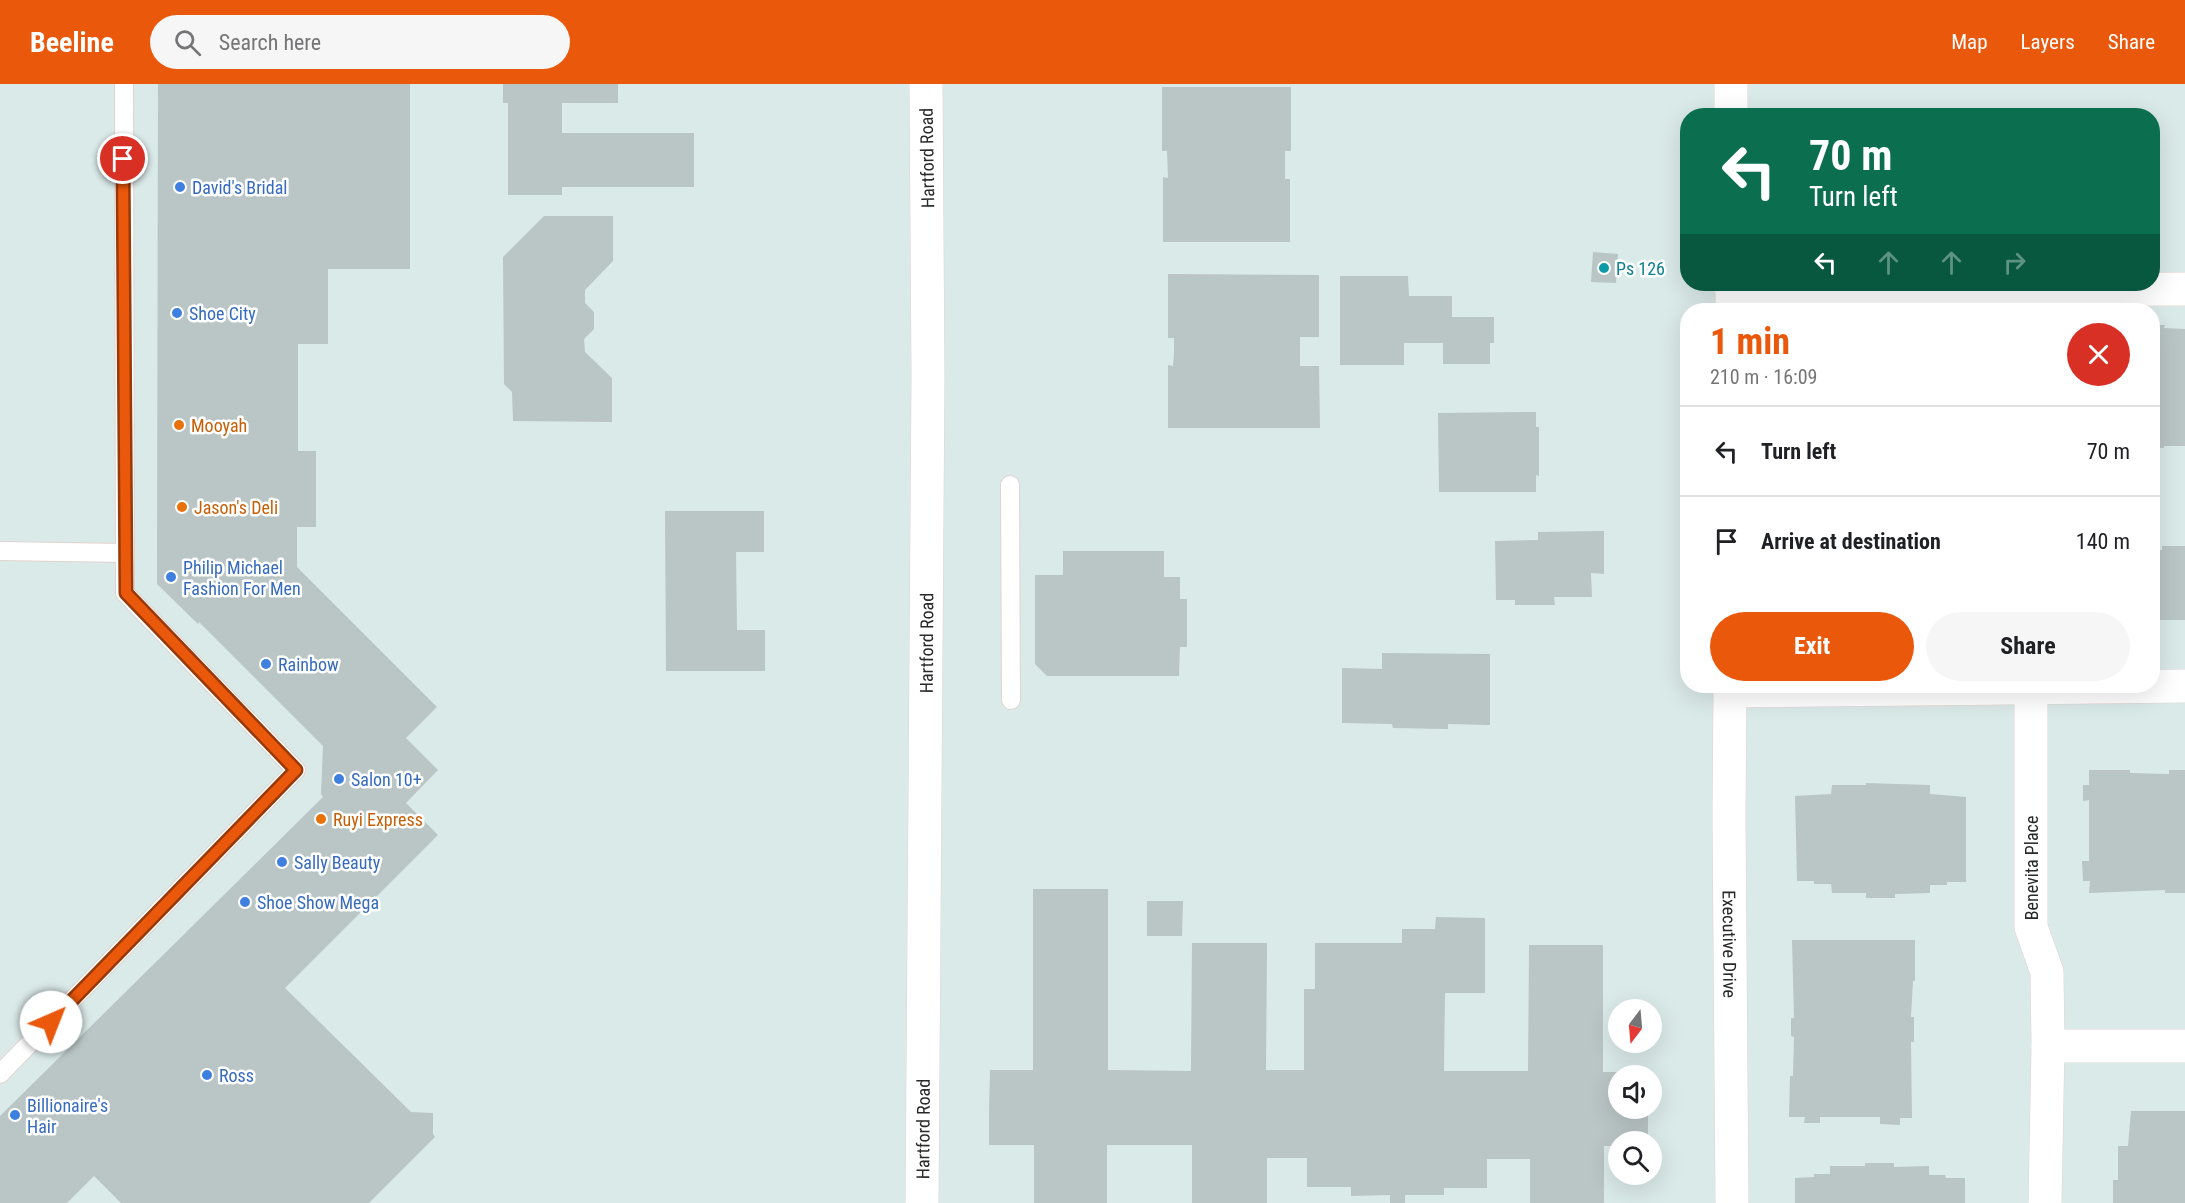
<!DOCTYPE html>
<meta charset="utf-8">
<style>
body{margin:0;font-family:"Roboto Condensed",sans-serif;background:#f6f6f6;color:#202124;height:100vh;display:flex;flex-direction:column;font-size:22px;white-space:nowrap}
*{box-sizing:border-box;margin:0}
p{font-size:20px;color:#757577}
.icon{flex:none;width:33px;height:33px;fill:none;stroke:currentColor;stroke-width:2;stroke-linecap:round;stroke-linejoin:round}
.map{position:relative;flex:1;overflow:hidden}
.drawer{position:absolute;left:1680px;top:219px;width:480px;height:390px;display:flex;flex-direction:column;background:#fff;border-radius:24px;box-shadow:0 6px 24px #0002}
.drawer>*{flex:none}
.banner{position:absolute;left:1680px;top:24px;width:480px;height:183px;border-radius:24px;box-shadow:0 6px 24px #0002;background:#0b6e4f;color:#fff;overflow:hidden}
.needle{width:39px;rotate:196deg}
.fabs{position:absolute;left:1608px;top:915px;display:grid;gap:12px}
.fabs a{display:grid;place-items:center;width:54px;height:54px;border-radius:50%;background:#fff;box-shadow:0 6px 24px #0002;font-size:30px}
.pin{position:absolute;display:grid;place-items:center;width:51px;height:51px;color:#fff;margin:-26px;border:3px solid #fff;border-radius:50%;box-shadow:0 2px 6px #0007}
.me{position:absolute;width:66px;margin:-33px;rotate:44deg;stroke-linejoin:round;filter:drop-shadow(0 0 4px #0008)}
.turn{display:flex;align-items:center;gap:21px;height:126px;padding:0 30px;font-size:27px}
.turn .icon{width:78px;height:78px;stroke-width:2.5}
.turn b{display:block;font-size:42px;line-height:51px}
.lanes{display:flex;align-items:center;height:57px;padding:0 30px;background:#0003;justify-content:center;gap:30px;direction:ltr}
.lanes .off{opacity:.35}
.round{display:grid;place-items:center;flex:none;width:63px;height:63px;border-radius:32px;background:#f6f6f6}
.overview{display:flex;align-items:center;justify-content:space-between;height:102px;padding:0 30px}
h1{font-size:36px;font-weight:700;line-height:45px;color:#ea580c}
.primary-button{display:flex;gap:12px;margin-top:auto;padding:12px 30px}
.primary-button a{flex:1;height:69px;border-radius:36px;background:#ea580c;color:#fff;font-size:24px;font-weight:700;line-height:69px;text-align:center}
.primary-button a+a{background:#f6f6f6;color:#202124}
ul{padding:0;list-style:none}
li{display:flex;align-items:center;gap:18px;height:90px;padding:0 30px;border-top:2px solid #e0e0e0}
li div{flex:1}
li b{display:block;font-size:22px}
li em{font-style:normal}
header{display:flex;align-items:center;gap:36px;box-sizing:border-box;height:84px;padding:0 30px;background:#ea580c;color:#fff}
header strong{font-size:28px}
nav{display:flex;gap:33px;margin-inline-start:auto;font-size:21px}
.search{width:420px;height:54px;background:#f6f6f6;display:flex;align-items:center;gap:15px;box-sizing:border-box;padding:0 21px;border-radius:33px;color:#757577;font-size:22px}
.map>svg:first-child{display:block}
.building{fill:#bac5c5}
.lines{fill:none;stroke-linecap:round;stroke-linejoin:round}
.lane-casing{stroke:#e0d3cf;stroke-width:20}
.street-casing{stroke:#e0d3cf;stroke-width:34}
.secondary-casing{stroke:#e0d3cf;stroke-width:34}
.lane{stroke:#fff;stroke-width:18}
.street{stroke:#fff;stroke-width:33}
.secondary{stroke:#fff;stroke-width:33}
.route-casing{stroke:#983908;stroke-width:15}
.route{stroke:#ea580c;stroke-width:10}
.shop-dot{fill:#3f7fe0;stroke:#fff;stroke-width:2}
.culture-dot{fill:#0f9aa8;stroke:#fff;stroke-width:2}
.food-dot{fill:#e8710a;stroke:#fff;stroke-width:2}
.labels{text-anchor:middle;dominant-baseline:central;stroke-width:5;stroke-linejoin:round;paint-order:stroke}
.street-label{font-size:18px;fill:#282828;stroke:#fff}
.shop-label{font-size:18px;fill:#366cbe;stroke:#fff;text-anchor:start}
.culture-label{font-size:18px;fill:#0d838f;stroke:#fff;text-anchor:start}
.food-label{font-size:18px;fill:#c56008;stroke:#fff;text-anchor:start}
</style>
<header>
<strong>Beeline</strong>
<div class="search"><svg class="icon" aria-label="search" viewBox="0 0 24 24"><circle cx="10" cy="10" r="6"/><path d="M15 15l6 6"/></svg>Search here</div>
<nav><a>Map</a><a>Layers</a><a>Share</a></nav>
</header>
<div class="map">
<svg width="2185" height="1119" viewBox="0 0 2185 1119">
<rect width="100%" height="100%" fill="#daeae9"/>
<!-- building -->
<path class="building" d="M158 0H410V185H328V260H298V367H316V443H297V483L437 623 406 654 438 686 406 719 438 751 285 904 411 1028 433 1029V1050L435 1053 369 1119H121L94 1092 67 1119H0V1032L323 713 321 710 323 662 199 538 198 540 157 500Z
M503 0H618V19H562V49H694V103H562V111H508V19H503Z
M1162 3H1291V67H1285V95H1290V158H1163V93L1168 94 1167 67H1162Z
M544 132H613V177L585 206V219L594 228V245L584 255 585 268 612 294V338L513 337 512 308 504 300 503 173Z
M1593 168 1618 170 1616 199 1591 198Z
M1168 190 1319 191V253H1300V282H1319L1320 344H1168V281L1173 282 1174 270V254H1168Z
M1340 192H1408L1409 212H1452V233H1494V259H1490V280H1443V259H1404V281H1340Z
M2152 241H2165L2164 244 2185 245V362H2164V364H2152Z
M1536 328V343H1539V392L1536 391V408H1439L1438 329Z
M665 427H764V468H736L737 546H765V587H666Z
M1604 447V490L1591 489 1592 513H1554L1555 521H1515V516H1496L1495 457 1538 456V448Z
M2162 462H2185V536H2152V465L2162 466Z
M1063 467H1164V493H1180V515H1187V563H1180L1179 592H1047L1035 580V491H1063Z
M1382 569 1490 570V641L1448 640V645L1393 644 1392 640 1342 639V584L1382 585Z
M2089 686H2130V689L2169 690V686H2185V809H2165V806L2089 809 2090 797H2083L2082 777H2089V716L2083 717V701H2089Z
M1866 699 1930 701V710L1966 713V798H1947V801H1930V809L1895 810V814H1866V809H1832L1831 800H1814V797H1797L1795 712 1831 710 1832 701H1866Z
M1033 805H1108V986L1191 987 1192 859H1267L1266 986H1304V905H1315V859H1402V845H1435L1436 833 1485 834V909H1445L1444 987H1528L1529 861H1603V988H1648V992H1618V1024H1648V1058H1618V1062H1604V1119H1530V1075H1487V1104H1444V1111H1405V1119H1390V1111L1351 1112V1103H1307V1074H1267V1119H1192V1061H1107V1119H1034V1061H989V1029L990 986H1033Z
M1147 817H1183L1182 852H1147Z
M1792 856H1915V897H1913L1911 933H1914V958H1911L1912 1034H1900V1041L1880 1040V1033H1820V1039H1804L1805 1033H1789L1790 992H1793L1794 953 1791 952V934H1794Z
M2131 1027H2185V1119H2113V1096H2118V1062H2128Z
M1865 1079H1894V1083L1929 1082V1091H1945L1946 1094H1965V1119H1795V1094L1814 1093V1090H1830V1082H1865Z"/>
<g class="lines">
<defs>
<path id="lane" d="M1010 401 1011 616
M0 467 125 469
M0 990 296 686 125 509 124 0"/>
<g id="street">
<path d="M1732 207 2185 205"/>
<path d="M2031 603V843L2047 888 2048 962 2045 1119"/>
<path d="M1730 607 2185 602"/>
<path d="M2048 962H2185"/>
<path id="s1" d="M922 1119 928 293 926 0"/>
</g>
<g id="secondary">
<path d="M1731 0V32"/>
<path d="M1732 200V226"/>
<path id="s2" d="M1730 602 1729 735 1732 1119"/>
</g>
</defs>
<!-- lane casing -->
<use href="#lane" class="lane-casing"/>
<!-- street casing -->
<use href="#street" class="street-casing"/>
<!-- secondary casing -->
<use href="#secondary" class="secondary-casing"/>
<!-- lane -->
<use href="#lane" class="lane"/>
<!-- street -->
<use href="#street" class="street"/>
<!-- secondary -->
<use href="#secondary" class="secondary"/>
</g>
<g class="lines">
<defs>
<path id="route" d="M51 938 296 686 126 509 123 75"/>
</defs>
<!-- route casing -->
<use href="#route" class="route-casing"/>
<!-- route -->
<use href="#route" class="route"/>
</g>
<!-- markers -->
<g class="shop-dot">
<circle cx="180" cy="103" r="6"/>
<circle cx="177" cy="229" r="6"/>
<circle cx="171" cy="493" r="6"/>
<circle cx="266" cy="580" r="6"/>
<circle cx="339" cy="695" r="6"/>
<circle cx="282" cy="778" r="6"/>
<circle cx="245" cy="818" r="6"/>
<circle cx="207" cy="991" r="6"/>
<circle cx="15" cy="1031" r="6"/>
</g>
<circle class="culture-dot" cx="1604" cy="184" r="6"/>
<g class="food-dot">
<circle cx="179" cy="341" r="6"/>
<circle cx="182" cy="423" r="6"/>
<circle cx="321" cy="735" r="6"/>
</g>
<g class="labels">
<!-- street labels -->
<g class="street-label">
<text transform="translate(927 74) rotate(-91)">Hartford Road</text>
<text stroke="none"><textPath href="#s1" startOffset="560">Hartford Road</textPath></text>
<text transform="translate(2031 784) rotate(-90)">Benevita Place</text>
<text stroke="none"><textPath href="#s2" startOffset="258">Executive Drive</textPath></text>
<text stroke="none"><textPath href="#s1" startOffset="74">Hartford Road</textPath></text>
</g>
<!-- shop labels -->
<g class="shop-label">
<text x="192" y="103">David's Bridal</text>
<text x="189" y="229">Shoe City</text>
<text x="183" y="483">Philip Michael<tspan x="183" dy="21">Fashion For Men</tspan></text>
<text x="278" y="580">Rainbow</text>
<text x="351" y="695">Salon 10+</text>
<text x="294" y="778">Sally Beauty</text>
<text x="257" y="818">Shoe Show Mega</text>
<text x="219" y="991">Ross</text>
<text x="27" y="1021">Billionaire's<tspan x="27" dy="21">Hair</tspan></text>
</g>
<!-- culture labels -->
<g class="culture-label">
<text x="1616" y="184">Ps 126</text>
</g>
<!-- food labels -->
<g class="food-label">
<text x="191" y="341">Mooyah</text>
<text x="194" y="423">Jason's Deli</text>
<text x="333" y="735">Ruyi Express</text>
</g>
</g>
</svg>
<div class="fabs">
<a><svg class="needle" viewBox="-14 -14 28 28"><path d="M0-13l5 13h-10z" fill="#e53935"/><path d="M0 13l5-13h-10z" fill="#757577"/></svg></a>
<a><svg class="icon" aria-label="sound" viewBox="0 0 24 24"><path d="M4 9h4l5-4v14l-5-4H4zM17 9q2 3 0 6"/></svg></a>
<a><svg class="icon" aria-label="search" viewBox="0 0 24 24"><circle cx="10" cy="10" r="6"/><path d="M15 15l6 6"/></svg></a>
</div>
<div class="pin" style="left:123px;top:75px;background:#d93025"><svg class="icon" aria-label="arrive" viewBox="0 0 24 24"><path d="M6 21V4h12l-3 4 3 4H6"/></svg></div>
<svg class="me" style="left:51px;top:938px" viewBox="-20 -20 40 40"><circle r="19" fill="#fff"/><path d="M0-13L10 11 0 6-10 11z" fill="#ea580c"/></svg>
<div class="banner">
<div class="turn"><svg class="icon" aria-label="left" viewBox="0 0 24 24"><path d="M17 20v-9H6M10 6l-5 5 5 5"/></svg><div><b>70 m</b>Turn left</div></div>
<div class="lanes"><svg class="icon" aria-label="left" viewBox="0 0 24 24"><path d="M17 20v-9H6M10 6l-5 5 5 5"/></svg><svg class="icon off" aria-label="ahead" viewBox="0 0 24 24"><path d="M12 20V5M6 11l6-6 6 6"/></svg><svg class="icon off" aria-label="ahead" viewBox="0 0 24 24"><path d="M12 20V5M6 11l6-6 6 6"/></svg><svg class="icon off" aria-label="right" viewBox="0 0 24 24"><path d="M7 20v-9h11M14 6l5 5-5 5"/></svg></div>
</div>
<section class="drawer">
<div class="overview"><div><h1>1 min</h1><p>210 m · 16:09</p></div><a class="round" style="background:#d93025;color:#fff"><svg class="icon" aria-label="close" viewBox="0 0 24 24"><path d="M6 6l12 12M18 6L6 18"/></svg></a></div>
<ul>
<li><svg class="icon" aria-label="left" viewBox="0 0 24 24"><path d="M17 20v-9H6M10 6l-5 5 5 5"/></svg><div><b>Turn left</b></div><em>70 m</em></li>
<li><svg class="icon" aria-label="arrive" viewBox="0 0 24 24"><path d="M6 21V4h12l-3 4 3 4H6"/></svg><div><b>Arrive at destination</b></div><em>140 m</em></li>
</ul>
<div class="primary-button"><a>Exit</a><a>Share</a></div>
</section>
</div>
